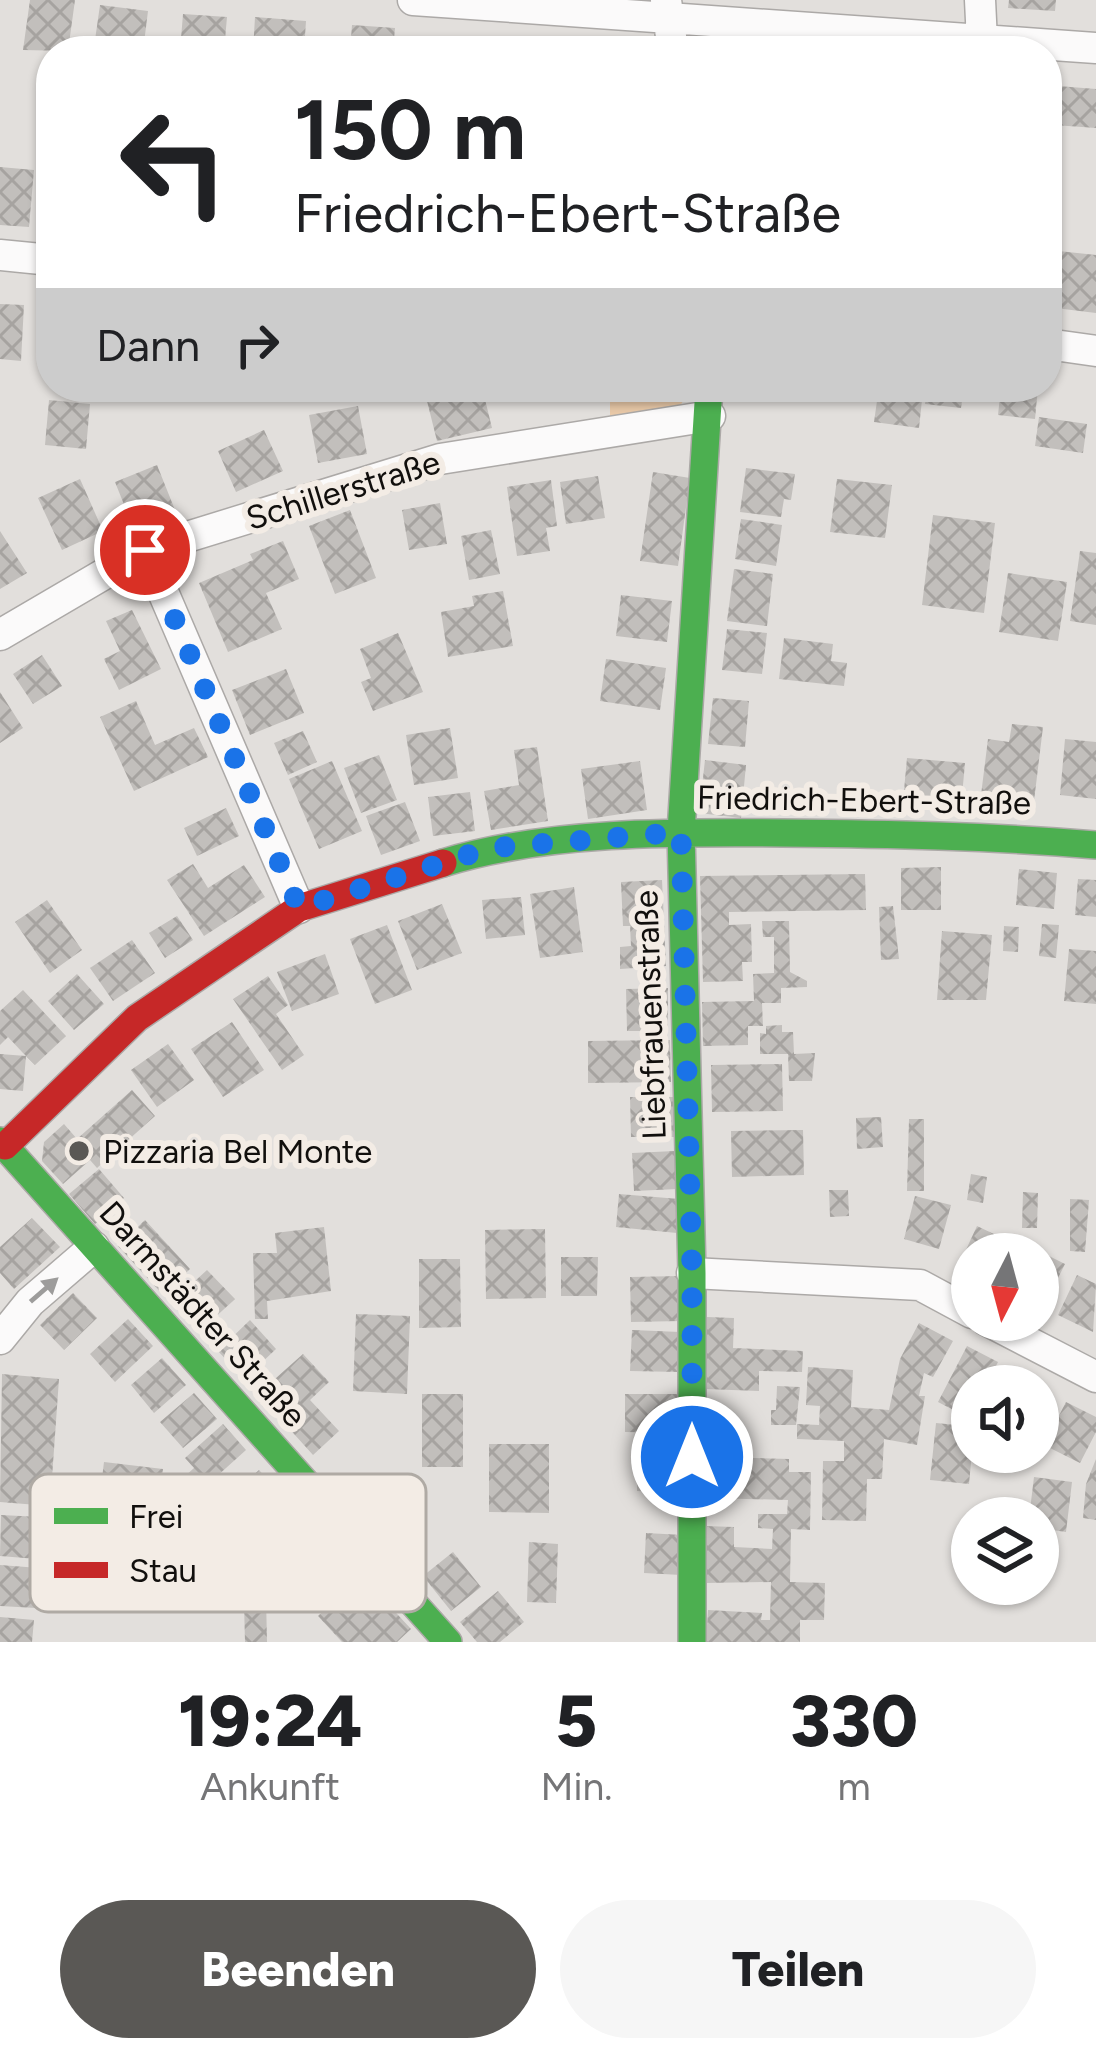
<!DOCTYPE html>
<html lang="de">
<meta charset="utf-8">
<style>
body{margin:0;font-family:Figtree,sans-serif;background:#f6f6f6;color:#202124;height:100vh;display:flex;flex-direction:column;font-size:45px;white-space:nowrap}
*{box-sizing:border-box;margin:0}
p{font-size:39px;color:#757577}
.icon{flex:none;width:66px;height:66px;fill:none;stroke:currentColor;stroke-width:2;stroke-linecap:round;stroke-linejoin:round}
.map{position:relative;height:1642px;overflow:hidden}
.drawer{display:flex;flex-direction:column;background:#fff;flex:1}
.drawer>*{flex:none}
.top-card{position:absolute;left:36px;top:36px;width:1026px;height:366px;border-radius:48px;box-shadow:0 3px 9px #0004;background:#fff;color:#202124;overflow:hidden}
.needle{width:78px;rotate:186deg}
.tools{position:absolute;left:951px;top:1233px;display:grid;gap:24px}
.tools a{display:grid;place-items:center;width:108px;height:108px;border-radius:50%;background:#fff;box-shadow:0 3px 9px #0004;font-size:60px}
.pin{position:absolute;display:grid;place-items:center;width:102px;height:102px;color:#fff;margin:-51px;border:6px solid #fff;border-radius:50%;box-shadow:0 3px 12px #0007}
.me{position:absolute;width:132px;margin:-66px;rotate:0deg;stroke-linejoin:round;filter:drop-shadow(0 0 9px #0008)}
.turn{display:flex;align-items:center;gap:42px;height:252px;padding:0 60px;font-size:54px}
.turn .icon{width:156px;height:156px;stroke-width:2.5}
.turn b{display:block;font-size:84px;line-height:102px}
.then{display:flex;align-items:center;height:114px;padding:0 60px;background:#0003;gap:24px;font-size:45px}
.eta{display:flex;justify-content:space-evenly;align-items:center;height:204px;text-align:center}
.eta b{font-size:72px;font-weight:800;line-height:84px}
.button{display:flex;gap:24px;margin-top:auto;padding:24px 60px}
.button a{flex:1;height:138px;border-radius:72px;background:#5a5855;color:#fff;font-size:48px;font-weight:800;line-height:138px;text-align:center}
.button a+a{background:#f6f6f6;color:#202124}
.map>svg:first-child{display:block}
.park{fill:#e9c9a8}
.building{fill:url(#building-cross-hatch)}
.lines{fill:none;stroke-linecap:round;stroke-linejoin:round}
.street-casing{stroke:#aca9a7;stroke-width:33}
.fast-casing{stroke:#aca9a7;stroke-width:30}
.jam-casing{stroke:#aca9a7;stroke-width:30}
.street{stroke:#fbfafa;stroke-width:30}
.fast{stroke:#4caf50;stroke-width:27}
.jam{stroke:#c62828;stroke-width:27}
.oneway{fill:#9d9c9b}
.route{stroke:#1a73e8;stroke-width:21;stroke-dasharray:0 37.8}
.poi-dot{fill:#5a5855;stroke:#f3ece5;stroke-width:4.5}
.labels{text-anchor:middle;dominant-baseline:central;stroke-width:12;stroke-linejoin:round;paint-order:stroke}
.street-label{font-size:33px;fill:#110f0d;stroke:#f3ece5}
.poi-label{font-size:33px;fill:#110f0d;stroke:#f3ece5;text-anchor:start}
.key{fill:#f3ece5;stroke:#afaaa4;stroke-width:3}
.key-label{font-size:33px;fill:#110f0d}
</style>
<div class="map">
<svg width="1096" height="1642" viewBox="0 0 1096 1642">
<defs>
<pattern id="building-cross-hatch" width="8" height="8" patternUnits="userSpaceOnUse" patternTransform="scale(3)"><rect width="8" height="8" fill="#c2bfbc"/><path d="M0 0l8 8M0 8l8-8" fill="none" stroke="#a6a3a0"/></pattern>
</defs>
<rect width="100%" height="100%" fill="#e2dfdc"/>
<!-- park -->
<path class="park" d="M610 387H693L677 410 610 418Z"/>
<!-- building -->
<path class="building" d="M30 0H75L68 51 23 50Z
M1009 0H1056L1055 11 1008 8Z
M100 5 148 11 143 51 94 47Z
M183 14 227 17 224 51H180Z
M255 17 306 21 304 51H253Z
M352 25 395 28 393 51H350Z
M461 36 479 38 478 51H423L424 38 461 41Z
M509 39 554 43 553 51H508Z
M1058 86 1096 89V128L1054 125Z
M0 167 34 170 29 227 0 225Z
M1049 250 1096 255V313L1047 307Z
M48 300H51V369H42Z
M0 304 24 305 21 361 0 359Z
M468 387H482L492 428 437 441 426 397Z
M545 387H587V402L545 401Z
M736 387H799L798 398 736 391Z
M927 387H964L961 408 925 404Z
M1001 387H1038L1035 419 998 415Z
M878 394 922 400 919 428 874 422Z
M49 400 90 404 86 449 45 445Z
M358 406 367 454 318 463 309 415Z
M1039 417 1087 424 1083 453 1035 446Z
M264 430 283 471 236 492 218 451Z
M157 465 175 510 133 527 115 482Z
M746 468 795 474 791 500 784 499 781 517 740 512Z
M653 472 690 478 678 566 640 561Z
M598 476 605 518 566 524 560 482Z
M80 479 103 531 62 550 38 498Z
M837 479 892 485 885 538 830 532Z
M551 480 557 526 546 528 550 551 517 556 507 487Z
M440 503 447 544 409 550 402 510Z
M350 510 376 578 335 594 309 526Z
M933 515 995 523 984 613 922 605Z
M741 519 782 525 776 566 735 559Z
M491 530 500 574 469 580 461 536Z
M0 531 27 573 0 589Z
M283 541 299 579 266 593 282 629 228 652 199 583 253 560 250 554Z
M1080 551 1096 553V625L1070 621Z
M734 569 773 574 767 626 727 621Z
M1008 573 1067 582 1058 641 999 632Z
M503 591 513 646 448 657 441 612 474 606 472 596Z
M621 595 672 601 667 642 616 636Z
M132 610 161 669 119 690 104 659 120 651 106 621Z
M727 629 767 633 762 674 722 670Z
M398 633 423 692 373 711 361 682 371 678 360 649Z
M784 638 833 644 831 661 847 663 844 686 779 679Z
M42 655 62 686 33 704 13 674Z
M606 659 666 668 660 710 600 701Z
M286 669 304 713 250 735 232 690Z
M0 692 23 728 0 743Z
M713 698 749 701 745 747 708 744Z
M136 701 155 745 194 728 208 757 134 791 100 717Z
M1012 724 1043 727 1034 801 981 795 988 739 1009 742Z
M450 728 458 778 414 785 406 735Z
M303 731 317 762 288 775 274 743Z
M1065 739 1096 742V799L1060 795Z
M537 747 548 821 491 830 484 791 519 785 514 750Z
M379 755 397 800 361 813 344 768Z
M907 758 965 763 961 807 903 801Z
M705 760 746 765 741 818 699 813Z
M332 761 362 831 319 849 289 779Z
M640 761 647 810 588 819 581 769Z
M470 792 475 831 433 836 428 797Z
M405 802 420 841 381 855 366 816Z
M226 808 239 836 197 856 184 828Z
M193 864 208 888 244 865 265 897 204 936 167 880Z
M941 867V910H901V868Z
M1019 869 1057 873 1054 909 1016 905Z
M865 874 866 910 729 912V925L751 924 752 962H742L743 981 703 982 700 876Z
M1078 879 1096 880V917L1075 915Z
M662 880 666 966 620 969V947L631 946 630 926H623L621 882Z
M574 887 583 952 540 958 530 894Z
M521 897 525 935 486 939 482 900Z
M47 900 82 950 50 973 15 922Z
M442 904 462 953 417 970 398 921Z
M893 906 899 959 881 960 879 907Z
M177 916 193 940 165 958 149 933Z
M762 921H789L790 972 807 981V987L781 988V1003H762L763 1026H748V1045L703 1046 702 1002 754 1001 753 974 774 973V937H763Z
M1042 924 1059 925 1056 958 1039 956Z
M387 925 412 990 375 1004 350 939Z
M1004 926 1019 927 1018 952 1003 951Z
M942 931 992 935 986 1000H937Z
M132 940 155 973 113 1001 90 968Z
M1069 949 1096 951V1004L1064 1001Z
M325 954 339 994 292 1011 277 972Z
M77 974 104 1004 74 1030 48 1001Z
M268 976 288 1005 276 1014 304 1055 282 1070 233 999Z
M668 988V1031H627L626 989Z
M23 990 66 1036 35 1065 26 1056 23 1091 0 1089V1054L26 1056 8 1037 0 1045V1011Z
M232 1022 264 1070 223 1097 191 1049Z
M782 1025V1032H793L794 1054 815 1053 812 1081H789L788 1054H760V1033L766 1034V1026Z
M670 1040 671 1082 588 1083V1041Z
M168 1044 194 1080 157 1107 131 1070Z
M782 1064 783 1111 712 1112 711 1065Z
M132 1090 155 1116 97 1168 90 1160 63 1184 42 1161 44 1142 64 1124 77 1139Z
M630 1097H674V1137H631Z
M881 1117 883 1147 857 1149 856 1118Z
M909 1119H924V1191H907Z
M803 1130 804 1175 732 1177 731 1131Z
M675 1151 677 1189 634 1191 632 1153Z
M99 1169 124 1198 95 1224 69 1194Z
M971 1174 987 1177 983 1203 967 1200Z
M829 1190H848L849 1216 830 1217Z
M1023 1192 1038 1193 1037 1228H1022Z
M619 1194 679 1199 677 1233 616 1227Z
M915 1196 951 1205 939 1249 904 1239Z
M1070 1199 1089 1200 1085 1252 1070 1251Z
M32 1218 60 1247 14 1289 0 1273V1247Z
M145 1220 190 1269 163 1295 118 1246Z
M977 1226 1015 1244 1010 1254H972V1274L958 1267Z
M324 1227 331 1291 267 1301 268 1319H255L253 1253H277L275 1233Z
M545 1229 546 1298 486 1299 485 1230Z
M1029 1246 1065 1264 1043 1308 1038 1305V1254H1025Z
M561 1257H598L597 1296H561Z
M419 1259H460L461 1327 419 1328Z
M207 1270 235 1299 199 1332 171 1303Z
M1077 1275 1096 1284 1093 1332 1058 1315Z
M680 1276 681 1321 631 1322 630 1277Z
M73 1293 97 1318 64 1350 40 1325Z
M356 1314 410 1316 407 1394 353 1391Z
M707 1317 734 1318 733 1348 803 1351 802 1372 759 1371V1391L705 1389Z
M128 1319 153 1346 115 1382 90 1354Z
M250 1320 276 1349 244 1379 218 1351Z
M919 1323 953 1341 933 1377 924 1373 919 1396H925L917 1445 884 1439 882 1479H867L866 1521 822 1520 823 1461H844V1441L797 1439V1424L819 1425 820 1406 806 1405 808 1367 853 1370 851 1407 889 1410 900 1359Z
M632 1330 680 1332 679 1372 630 1371Z
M967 1346 998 1362 986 1386H972L969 1418 938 1402Z
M303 1354 329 1382 310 1400 339 1431 313 1455 258 1394Z
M162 1358 186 1385 154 1413 131 1385Z
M2 1374 59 1379 50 1506 0 1502Z
M777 1386 800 1387 796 1425H771V1410H776Z
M194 1393 217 1419 183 1448 160 1422Z
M422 1394H463V1467H422Z
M625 1394H680V1433L625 1432Z
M1066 1402 1096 1417V1432L1080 1463 1044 1445Z
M936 1423 967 1426 965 1452H972L969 1484 930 1480Z
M223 1424 246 1450 186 1504 172 1488 194 1468 185 1458Z
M489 1444H549V1513L489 1512Z
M637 1452 681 1453 680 1493 637 1491Z
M712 1457 789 1459V1472H811L810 1530 791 1529 790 1582 825 1583 824 1620H800V1642H706L708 1610 762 1613 761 1620H770L771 1582 705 1583V1526L734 1527V1547L772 1549 773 1529 758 1528V1514H787L788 1500 711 1498Z
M1096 1459V1520L1083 1518 1086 1484Z
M104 1462 163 1469 155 1543 95 1536Z
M259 1470 280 1493 246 1524 225 1501Z
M385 1474 414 1506 384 1532 356 1500Z
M1034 1477 1072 1482 1066 1532 1038 1528V1518H1029Z
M1 1515 40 1517 37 1559 0 1556Z
M242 1527 265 1553 267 1642H245Z
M646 1533 683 1535 681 1575 644 1573Z
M529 1542 558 1544 556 1603 527 1602Z
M453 1552 481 1587 451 1611 423 1576Z
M0 1565 39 1568 36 1608 0 1606Z
M361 1575 411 1629 397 1642H342L318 1616Z
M498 1591 524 1622 500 1642H477L460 1622Z
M0 1617 34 1620 32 1642H0Z"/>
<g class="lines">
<defs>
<path id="street" d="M413 0 1096 48
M666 0 673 51
M980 0 982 41
M0 255 51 260
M1047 344 1096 351
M145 550 299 908
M0 635 145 550 440 459 710 416
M692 1273 920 1285 972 1313
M986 1320 1096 1377
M0 1339 30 1302 94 1247"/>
<path id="fast" d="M443 863C545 831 675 832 782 833 887 834 991 836 1096 845
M0 1141 448 1642
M692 1642V1273L681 832 709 387"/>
<path id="jam" d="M5 1146 137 1018 299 908 443 863"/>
</defs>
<!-- street casing -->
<use href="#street" class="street-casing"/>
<!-- fast casing -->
<use href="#fast" class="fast-casing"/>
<!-- jam casing -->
<use href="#jam" class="jam-casing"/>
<!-- street -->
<use href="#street" class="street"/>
<!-- fast -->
<use href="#fast" class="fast"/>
<!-- jam -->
<use href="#jam" class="jam"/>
</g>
<!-- one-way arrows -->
<defs><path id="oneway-solid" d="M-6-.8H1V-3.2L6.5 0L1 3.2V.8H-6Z" transform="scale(3)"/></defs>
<use class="oneway" href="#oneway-solid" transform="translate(44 1290) rotate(-41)"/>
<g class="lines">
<!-- route -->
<path class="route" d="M145 550 299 908 490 848 681 832 692 1273V1457"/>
</g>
<!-- markers -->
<circle class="poi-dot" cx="79" cy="1151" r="12"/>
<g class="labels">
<!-- street labels -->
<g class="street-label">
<text transform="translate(343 490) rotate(-17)">Schillerstraße</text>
<text transform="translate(864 800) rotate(1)">Friedrich-Ebert-Straße</text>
<text transform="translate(650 1015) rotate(-92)">Liebfrauenstraße</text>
<text transform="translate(203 1314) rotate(48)">Darmstädter Straße</text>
</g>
<!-- poi labels -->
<g class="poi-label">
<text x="103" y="1151">Pizzaria Bel Monte</text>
</g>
</g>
<!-- legend -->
<rect x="30" y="1474" width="396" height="138" rx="18" class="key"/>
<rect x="54" y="1508" width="54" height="16" fill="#4caf50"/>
<rect x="54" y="1562" width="54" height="16" fill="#c62828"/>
<g class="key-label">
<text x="129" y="1528">Frei</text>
<text x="129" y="1582">Stau</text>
</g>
</svg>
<div class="tools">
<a><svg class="needle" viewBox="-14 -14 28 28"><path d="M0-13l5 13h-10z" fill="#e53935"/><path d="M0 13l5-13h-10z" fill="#757577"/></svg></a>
<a><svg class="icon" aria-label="sound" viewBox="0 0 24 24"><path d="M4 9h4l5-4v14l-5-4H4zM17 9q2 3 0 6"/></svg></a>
<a><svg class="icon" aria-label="layers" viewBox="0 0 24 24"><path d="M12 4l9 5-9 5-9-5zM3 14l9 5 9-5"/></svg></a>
</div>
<div class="pin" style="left:145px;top:550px;background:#d93025"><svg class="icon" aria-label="arrive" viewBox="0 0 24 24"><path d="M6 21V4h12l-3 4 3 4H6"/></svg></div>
<svg class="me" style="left:692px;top:1457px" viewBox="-20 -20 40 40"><circle r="17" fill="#1a73e8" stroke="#fff" stroke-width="3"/><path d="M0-11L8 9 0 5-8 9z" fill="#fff"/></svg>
<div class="top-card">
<div class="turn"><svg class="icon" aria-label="left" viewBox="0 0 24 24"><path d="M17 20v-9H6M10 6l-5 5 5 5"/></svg><div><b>150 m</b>Friedrich-Ebert-Straße</div></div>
<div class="then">Dann<svg class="icon" aria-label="right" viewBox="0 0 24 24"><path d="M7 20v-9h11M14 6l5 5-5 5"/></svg></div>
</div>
</div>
<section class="drawer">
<div class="eta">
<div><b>19:24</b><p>Ankunft</p></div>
<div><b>5</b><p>Min.</p></div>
<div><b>330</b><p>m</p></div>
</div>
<div class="button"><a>Beenden</a><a>Teilen</a></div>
</section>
